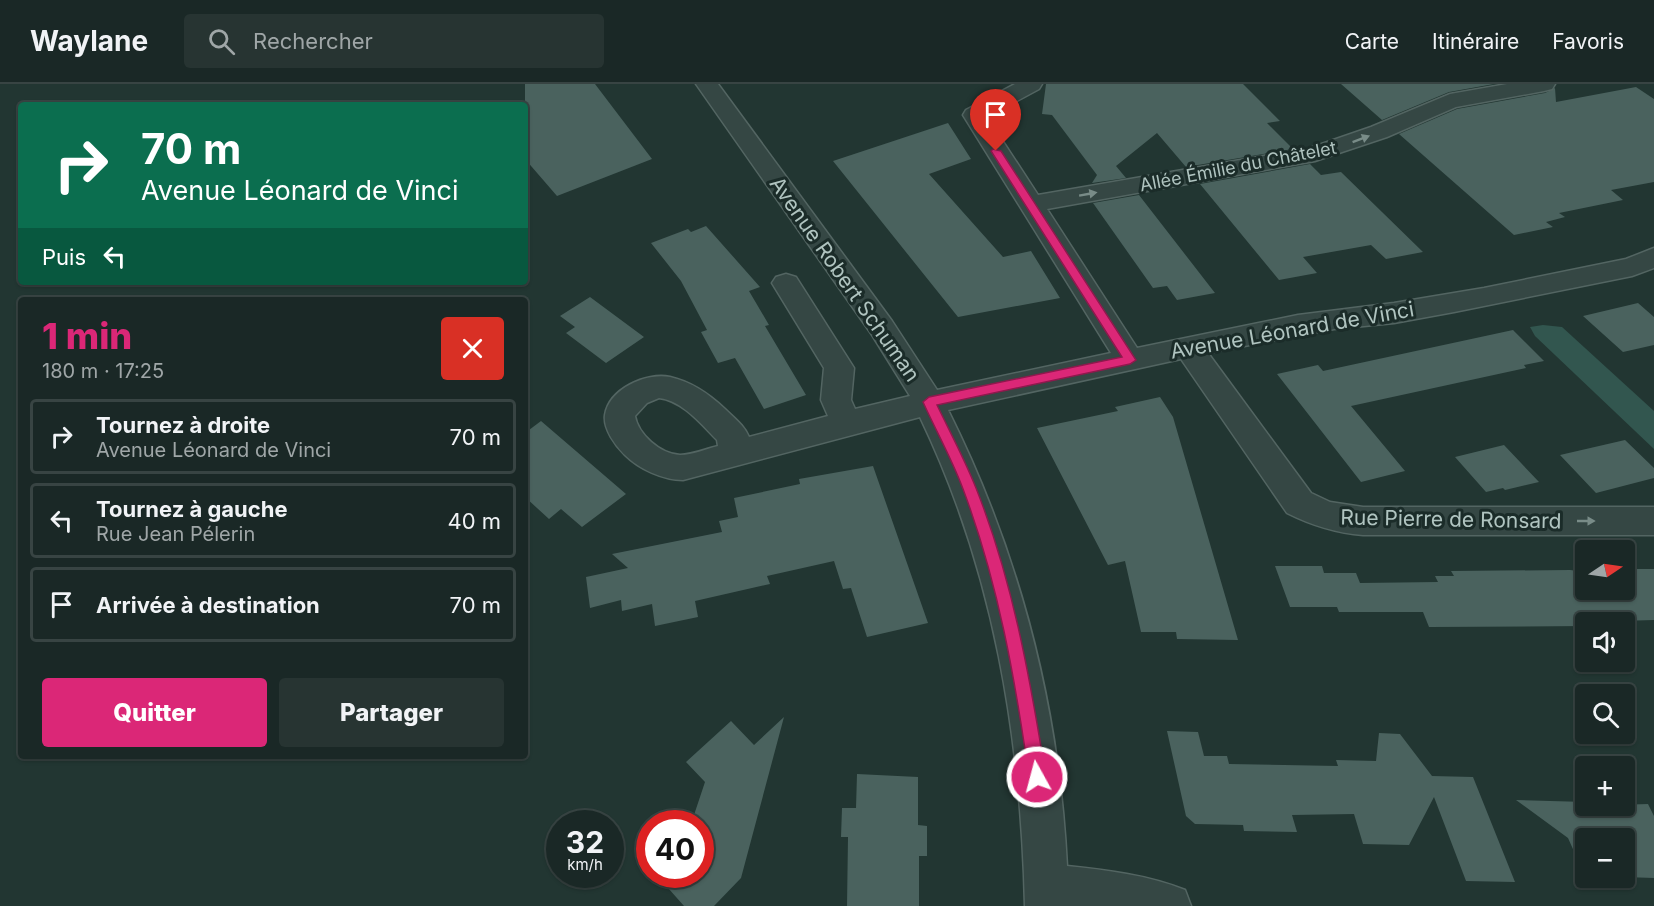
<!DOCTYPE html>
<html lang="fr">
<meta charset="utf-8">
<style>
body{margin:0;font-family:Inter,sans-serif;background:#273432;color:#f1f3f6;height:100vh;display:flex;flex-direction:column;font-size:22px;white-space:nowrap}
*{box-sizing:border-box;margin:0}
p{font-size:20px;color:#9fa6a7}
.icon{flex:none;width:33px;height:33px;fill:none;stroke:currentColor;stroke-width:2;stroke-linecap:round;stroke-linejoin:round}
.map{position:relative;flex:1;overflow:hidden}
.sheet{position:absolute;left:18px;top:213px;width:510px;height:462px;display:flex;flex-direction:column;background:#1a2826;border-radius:6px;box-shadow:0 2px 4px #0004,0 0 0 2px #384443}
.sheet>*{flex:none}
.guide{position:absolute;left:18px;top:18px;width:510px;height:183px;border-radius:6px;box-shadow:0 2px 4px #0004,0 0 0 2px #384443;background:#0b6e4f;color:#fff;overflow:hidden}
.needle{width:39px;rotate:77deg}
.buttons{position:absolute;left:1575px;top:456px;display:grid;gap:12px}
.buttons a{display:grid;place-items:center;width:60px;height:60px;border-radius:6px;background:#1a2826;box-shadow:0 2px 4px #0004,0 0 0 2px #384443;font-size:30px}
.speed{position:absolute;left:546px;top:726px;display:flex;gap:12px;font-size:30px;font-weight:700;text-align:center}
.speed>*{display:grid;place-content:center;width:78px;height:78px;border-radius:50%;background:#1a2826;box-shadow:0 2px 4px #0004,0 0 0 2px #384443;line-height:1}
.speed small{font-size:15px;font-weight:400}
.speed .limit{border:9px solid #d22;background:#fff;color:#111}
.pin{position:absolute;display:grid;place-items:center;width:51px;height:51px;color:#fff;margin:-62px -26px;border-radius:50% 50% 50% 0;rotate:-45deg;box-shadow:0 0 6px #0007}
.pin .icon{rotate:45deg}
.me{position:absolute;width:66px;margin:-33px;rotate:353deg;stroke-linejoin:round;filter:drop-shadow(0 0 4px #0008)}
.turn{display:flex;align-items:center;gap:21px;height:126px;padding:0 24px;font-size:27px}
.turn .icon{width:78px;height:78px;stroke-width:2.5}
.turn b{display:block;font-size:42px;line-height:51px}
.then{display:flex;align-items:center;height:57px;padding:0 24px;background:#0003;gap:12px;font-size:22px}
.round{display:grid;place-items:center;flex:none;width:63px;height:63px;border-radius:6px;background:#273432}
.overview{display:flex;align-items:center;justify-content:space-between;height:102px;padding:0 24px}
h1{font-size:36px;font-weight:800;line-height:45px;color:#db2777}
.cta{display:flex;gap:12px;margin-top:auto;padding:12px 24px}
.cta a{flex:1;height:69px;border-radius:6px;background:#db2777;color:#fff;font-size:24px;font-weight:800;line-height:69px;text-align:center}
.cta a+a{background:#273432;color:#f1f3f6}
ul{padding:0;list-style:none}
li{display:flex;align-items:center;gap:18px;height:75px;margin:0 12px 9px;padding:0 12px;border:3px solid #384443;border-radius:6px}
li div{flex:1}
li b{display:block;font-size:22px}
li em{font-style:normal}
header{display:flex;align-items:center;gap:36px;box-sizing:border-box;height:84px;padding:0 30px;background:#1a2826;border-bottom:2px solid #384443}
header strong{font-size:28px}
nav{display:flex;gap:33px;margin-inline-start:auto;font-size:21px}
.search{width:420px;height:54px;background:#273432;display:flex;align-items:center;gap:15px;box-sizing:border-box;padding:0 21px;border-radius:6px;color:#9fa6a7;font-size:22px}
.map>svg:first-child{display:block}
.water{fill:#32564f}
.building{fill:#4a625e}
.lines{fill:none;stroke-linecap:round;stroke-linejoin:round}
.minor-casing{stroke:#536562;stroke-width:3}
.minor{fill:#354744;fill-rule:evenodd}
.oneway{fill:#798c88}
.route{fill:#db2777;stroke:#8e194d;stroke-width:1.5}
.labels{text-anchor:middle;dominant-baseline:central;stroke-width:6;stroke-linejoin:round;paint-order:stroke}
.far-street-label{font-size:18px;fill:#b0c4c0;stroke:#1b2c29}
.street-label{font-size:21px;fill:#b0c4c0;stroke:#1b2c29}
</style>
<header>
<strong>Waylane</strong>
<div class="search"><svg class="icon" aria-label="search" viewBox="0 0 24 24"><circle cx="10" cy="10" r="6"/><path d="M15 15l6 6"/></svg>Rechercher</div>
<nav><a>Carte</a><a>Itinéraire</a><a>Favoris</a></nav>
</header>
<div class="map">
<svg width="1654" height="822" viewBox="0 0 1654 822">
<rect width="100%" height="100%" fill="#223632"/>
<!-- water -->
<path class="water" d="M1543 241 1562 243 1654 327V365L1535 252 1530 243Z"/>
<!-- building -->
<path class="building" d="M525 0H595L652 75 557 112 525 75Z
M1046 0H1243L1280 37 1267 39 1293 65 1186 83 1157 49 1116 82 1126 94 1092 99 1097 91 1052 31 1042 30Z
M1341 0H1494L1449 8 1382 36Z
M1636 3 1654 15V98L1611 106 1623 116 1559 129 1565 133 1546 138 1553 143 1514 151 1399 50 1457 25 1545 9 1555 4 1556 18Z
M948 39 971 75 929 90 1003 173 1031 167 1060 214 958 233 833 77Z
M1310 80 1321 91 1341 88 1423 168 1386 175 1371 161 1303 173 1317 189 1279 196 1200 100Z
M1139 111 1215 209 1177 216 1167 202 1153 204 1093 119Z
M706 142 760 203 749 207 769 241 765 242 806 311 764 325 735 274 718 279 701 248 707 246 681 197 651 159 688 145 691 148Z
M590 213 644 253 606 279 566 249 575 243 560 232Z
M1638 219 1654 233V261L1623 268 1583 232Z
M1513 246 1544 277 1524 281 1526 284 1351 322 1405 387 1361 398 1277 290 1318 281 1323 287Z
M1160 313 1173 333 1238 556 1177 555 1176 548H1141L1125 477 1108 481 1037 344 1118 327 1115 323Z
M541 337 626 410 582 443 561 425 549 435 525 413V349Z
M1625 356 1654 384V394L1596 409 1560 371Z
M1504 361 1539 398 1505 406 1503 404 1486 408 1455 373Z
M873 382 928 539 867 553 851 504 843 505 834 477 767 492 770 500 695 517 698 533 655 542 652 520 622 527 621 516 590 524 586 493 628 484 612 470 722 448 719 437 738 433 734 414 800 400 799 395Z
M1275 482H1322L1324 489H1356L1360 499 1438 498 1435 492H1454L1451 487 1570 486 1586 488V506H1624V485H1654V536L1586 538V542L1429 543 1423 528H1339L1337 523H1290Z
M784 633 741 794 714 822H684L661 796 666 790H700V740H691L705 698 686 678 731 637 754 661Z
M1167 647 1198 648 1204 672H1227L1229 680 1338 682 1336 676 1376 677 1379 649 1400 650 1432 692 1473 693 1515 798 1466 797 1434 713 1409 761 1363 760 1354 730 1292 731 1297 748 1244 747 1243 741 1195 740 1186 732Z
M857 690 918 693V741L927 742V772H919V822H847L848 753H841L842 724H856Z
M1516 716 1586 718V722L1648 720 1654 732V794L1624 793V754H1586L1585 792 1568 754Z"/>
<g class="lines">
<defs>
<path id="minor" d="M696 0H718L892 237 937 306 1111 269 963 31 966 26 1015 0H1042L1039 5 987 33 1038 111 1310 64 1371 43 1450 10 1507 0H1555L1552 5 1544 7 1456 23 1387 53 1315 77 1047 125 1137 264 1298 231 1394 219 1484 204 1626 175 1654 164V184L1632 192 1454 228 1394 239 1334 245 1208 269 1311 409 1330 418 1363 423H1654V451H1363C1336 449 1311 441 1287 429L1181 275 948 326C1019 468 1059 623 1067 782 1106 786 1148 791 1185 806L1191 822H1025C1021 653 994 487 920 333L683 396C663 396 639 385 625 371 616 362 603 345 605 331 609 305 646 288 670 293 692 298 709 310 725 325 734 334 744 341 749 353L828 332 821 316 824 284 772 199 776 193 786 190 796 193 854 284 851 316 855 325 910 312 872 251ZM659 314C683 317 701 340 717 356L718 362C705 365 693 371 680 371 660 370 638 350 635 332L647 319Z"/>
</defs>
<!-- minor casing -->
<use href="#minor" class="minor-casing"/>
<!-- minor -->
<use href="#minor" class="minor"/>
</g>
<!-- one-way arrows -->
<defs><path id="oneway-solid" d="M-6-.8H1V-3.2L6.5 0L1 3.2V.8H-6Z" transform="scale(1.5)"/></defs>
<g class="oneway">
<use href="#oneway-solid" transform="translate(1361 55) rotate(-21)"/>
<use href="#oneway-solid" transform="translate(1088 110) rotate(-10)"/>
<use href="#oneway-solid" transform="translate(1586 437)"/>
</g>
<!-- route -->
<path class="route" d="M993 65 1001 67 1136 276 1130 280 937 321C950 348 965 376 976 404 1013 497 1030 594 1046 693L1043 699 1037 701 1031 699 1029 693C1015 594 998 498 963 405 952 375 936 347 923 318L929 313 1122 273 991 67Z"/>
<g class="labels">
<!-- far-street labels -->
<g class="far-street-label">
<text transform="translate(1238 82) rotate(-11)">Allée Émilie du Châtelet</text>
</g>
<!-- street labels -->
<g class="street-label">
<text transform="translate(845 195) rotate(55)">Avenue Robert Schuman</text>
<text transform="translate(1292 246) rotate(-10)">Avenue Léonard de Vinci</text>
<text transform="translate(1451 435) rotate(1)">Rue Pierre de Ronsard</text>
</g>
</g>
</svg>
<div class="buttons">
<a><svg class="needle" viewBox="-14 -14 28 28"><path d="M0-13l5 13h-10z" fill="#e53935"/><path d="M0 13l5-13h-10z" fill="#9fa6a7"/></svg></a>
<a><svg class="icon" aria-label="sound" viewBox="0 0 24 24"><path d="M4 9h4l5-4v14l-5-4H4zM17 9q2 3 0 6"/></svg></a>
<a><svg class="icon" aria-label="search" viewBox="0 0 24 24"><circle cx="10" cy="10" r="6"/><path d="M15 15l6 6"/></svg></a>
<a>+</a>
<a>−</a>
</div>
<div class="speed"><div>32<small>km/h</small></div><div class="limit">40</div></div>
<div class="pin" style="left:996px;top:67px;background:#d93025"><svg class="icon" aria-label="arrive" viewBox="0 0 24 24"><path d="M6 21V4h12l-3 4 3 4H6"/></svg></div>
<svg class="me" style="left:1037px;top:693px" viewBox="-20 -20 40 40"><circle r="17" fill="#db2777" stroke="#fff" stroke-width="3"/><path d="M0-11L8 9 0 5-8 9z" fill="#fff"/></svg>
<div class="guide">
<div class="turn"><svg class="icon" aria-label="right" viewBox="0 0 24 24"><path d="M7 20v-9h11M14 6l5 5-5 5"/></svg><div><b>70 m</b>Avenue Léonard de Vinci</div></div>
<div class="then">Puis<svg class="icon" aria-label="left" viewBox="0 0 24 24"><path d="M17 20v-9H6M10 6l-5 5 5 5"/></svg></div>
</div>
<section class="sheet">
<div class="overview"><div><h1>1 min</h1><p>180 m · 17:25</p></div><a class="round" style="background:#d93025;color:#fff"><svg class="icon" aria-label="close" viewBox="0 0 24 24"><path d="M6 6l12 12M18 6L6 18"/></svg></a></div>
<ul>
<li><svg class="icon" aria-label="right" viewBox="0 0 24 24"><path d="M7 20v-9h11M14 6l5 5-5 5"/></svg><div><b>Tournez à droite</b><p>Avenue Léonard de Vinci</p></div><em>70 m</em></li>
<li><svg class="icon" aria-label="left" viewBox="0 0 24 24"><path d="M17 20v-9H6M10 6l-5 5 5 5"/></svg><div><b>Tournez à gauche</b><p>Rue Jean Pélerin</p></div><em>40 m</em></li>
<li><svg class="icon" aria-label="arrive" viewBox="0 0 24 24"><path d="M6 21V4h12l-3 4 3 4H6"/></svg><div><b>Arrivée à destination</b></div><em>70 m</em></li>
</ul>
<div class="cta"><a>Quitter</a><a>Partager</a></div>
</section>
</div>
